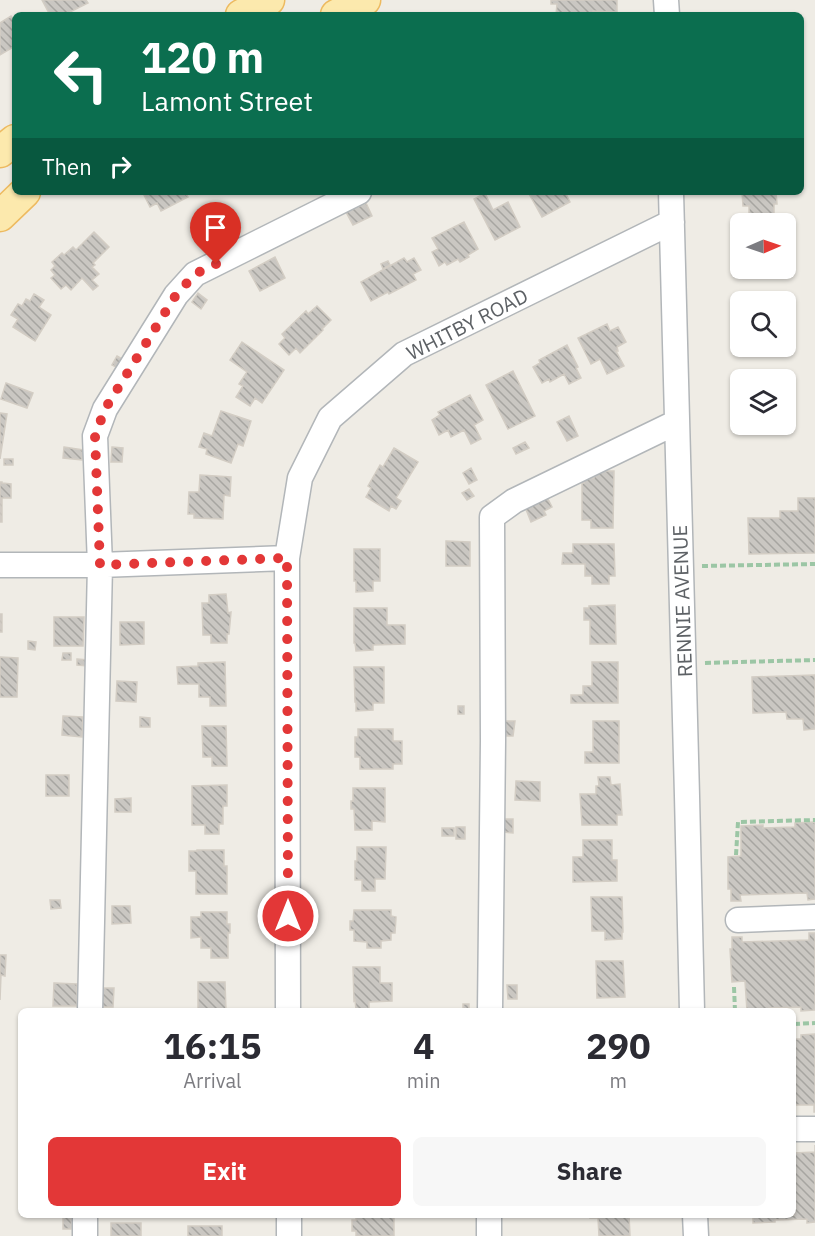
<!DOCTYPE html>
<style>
body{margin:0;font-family:"IBM Plex Sans",sans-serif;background:#f7f7f7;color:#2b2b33;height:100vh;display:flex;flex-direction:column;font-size:22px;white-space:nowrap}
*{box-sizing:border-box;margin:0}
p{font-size:20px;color:#7c7c81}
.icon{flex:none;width:33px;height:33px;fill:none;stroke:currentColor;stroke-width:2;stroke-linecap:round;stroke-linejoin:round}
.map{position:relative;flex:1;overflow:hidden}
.drawer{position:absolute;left:18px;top:1008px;width:778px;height:210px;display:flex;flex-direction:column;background:#fff;border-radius:9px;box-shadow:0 2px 4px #0004}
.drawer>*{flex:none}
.guide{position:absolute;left:12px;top:12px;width:792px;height:183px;border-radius:9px;box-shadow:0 2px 4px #0004;background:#0b6e4f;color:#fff;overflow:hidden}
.needle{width:39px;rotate:88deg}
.tools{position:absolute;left:730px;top:213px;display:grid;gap:12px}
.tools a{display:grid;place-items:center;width:66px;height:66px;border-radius:9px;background:#fff;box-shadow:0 2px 4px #0004;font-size:30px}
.pin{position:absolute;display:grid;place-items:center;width:51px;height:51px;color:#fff;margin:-62px -26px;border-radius:50% 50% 50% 0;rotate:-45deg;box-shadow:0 0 6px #0007}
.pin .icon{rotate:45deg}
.me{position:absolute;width:66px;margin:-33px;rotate:0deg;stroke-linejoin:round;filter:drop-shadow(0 0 4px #0008)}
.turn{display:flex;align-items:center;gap:21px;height:126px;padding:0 30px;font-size:27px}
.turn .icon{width:78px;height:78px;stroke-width:2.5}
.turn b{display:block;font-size:42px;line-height:51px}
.then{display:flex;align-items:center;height:57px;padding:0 30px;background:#0003;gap:12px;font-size:22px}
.eta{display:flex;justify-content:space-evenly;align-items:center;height:102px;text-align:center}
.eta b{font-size:36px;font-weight:800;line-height:42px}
.cta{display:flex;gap:12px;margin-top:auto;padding:12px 30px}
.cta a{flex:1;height:69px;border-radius:9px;background:#e33737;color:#fff;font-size:24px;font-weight:800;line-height:69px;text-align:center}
.cta a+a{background:#f7f7f7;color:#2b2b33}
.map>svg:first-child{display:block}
.building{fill:url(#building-back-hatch);stroke:#d3cdc4;stroke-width:1.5}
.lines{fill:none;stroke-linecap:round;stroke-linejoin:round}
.minor-casing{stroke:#b2b6b9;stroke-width:27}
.major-casing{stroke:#edba60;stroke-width:33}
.path{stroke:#9cc6a5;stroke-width:4;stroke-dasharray:6 3;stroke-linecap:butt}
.minor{stroke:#fff;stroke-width:24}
.major{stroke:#fce9ad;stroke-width:30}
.route{stroke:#e33737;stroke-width:10;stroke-dasharray:0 18}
.labels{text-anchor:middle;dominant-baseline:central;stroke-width:4.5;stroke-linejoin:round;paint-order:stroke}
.street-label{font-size:20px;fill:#5d6165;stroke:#fff}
</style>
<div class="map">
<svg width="815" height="1236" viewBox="0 0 815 1236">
<defs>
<pattern id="building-back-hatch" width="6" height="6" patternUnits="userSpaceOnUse" patternTransform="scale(1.5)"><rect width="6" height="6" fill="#cac7c2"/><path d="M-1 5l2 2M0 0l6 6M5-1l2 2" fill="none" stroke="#a7a5a1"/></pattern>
</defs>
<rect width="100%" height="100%" fill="#efece5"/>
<!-- building -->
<path class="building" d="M42 0H86L88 3 64 15H50Z
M551 0H617V12L593 11V15H556L557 4H551Z
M11 16 15 22V46L0 55V23Z
M149 192H185L188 197 161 211 157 203 150 207 144 195Z
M528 192H565L570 202 542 217Z
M742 192H776L777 204H774V217L749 219V206H743Z
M485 193 493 210 508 202 520 227 495 240 474 199Z
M366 203 372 216 353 225 346 212Z
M464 222 478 249 468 255 469 257 460 262 458 259 447 265 445 262 439 266 432 252 438 249 432 238Z
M94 232 109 247 93 263 95 265 92 267 99 274 92 280 98 286 93 290 82 278 71 290 66 285 61 289 51 278 55 275 51 270 55 266 52 262 62 253 64 255 73 247 76 250Z
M215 240 218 245 212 249 209 243Z
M275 257 285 278 260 291 249 271Z
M404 258 407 262 414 258 421 270 413 274 416 280 389 294 388 292 371 301 361 282Z
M388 261 390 265 383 269 381 264Z
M198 293 207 300 201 309 192 302Z
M34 294 44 300 39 307 51 315 35 341 13 327 18 319 11 315 18 304 22 306 26 299 30 301Z
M317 306 331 320 322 329 323 330 300 353 296 348 289 355 279 344 285 338 282 334 306 311 308 314Z
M607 324 610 331 618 327 626 342 617 347 618 351H616L624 366 607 374 600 359 591 364 578 338Z
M242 342 284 370 262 403 255 398 250 406 236 397 243 386 239 384 247 372 230 360Z
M567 345 578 367 576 368 581 378 569 384 564 374 550 382 549 379 542 383 533 367 540 363 539 360Z
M117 356 124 360 120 369 112 365Z
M513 371 535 416 508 429 486 385Z
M6 383 33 393 27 408 1 399Z
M470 395 483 420 474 425 481 439 471 444 464 430 451 437 448 430 439 435 432 420 440 415 438 412Z
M221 411 251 421 243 446 238 444 231 463 206 454 207 449 199 447 204 433 212 436Z
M0 413 7 414 0 459Z
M569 416 578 436 567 441 557 422Z
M525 442 529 448 516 454 513 448Z
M64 447 83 450 82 460 63 458Z
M112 447 123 448 122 462H111Z
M394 448 418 462 396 498 401 501 396 509 391 506 389 511 366 497 371 488 368 486 380 465 383 467Z
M4 459H13V465H4Z
M471 468 477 480 469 484 463 473Z
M594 471H614L613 528H591V520H582V483H584V478H594Z
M200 475 231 477 230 496 224 495 223 519 194 518V514H188L189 492H199Z
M0 482H2V483L11 484V498H2V522H0Z
M469 489 474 496 467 500 462 493Z
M547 497 552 507 544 511 546 515 531 522 525 507Z
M798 498H815V553L749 554 748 518H780V511H798Z
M446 541 470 542V566H446Z
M573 544H614L615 576H609V584H592V576H585V564H562L563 553H573Z
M354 549H380V581H373V591L356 592V581H354Z
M226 594 228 613 231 612 229 634H227V643H211V635H203L202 603H209V595Z
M615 605 616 644H590V620H584V608H589V606Z
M354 608H387V625H405V644L373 645V650L356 651 355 643H354Z
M0 614H2V632H0Z
M54 617H84L83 646H54Z
M120 622H144V644L120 645Z
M28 641 36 642 35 650 28 649Z
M63 653H71V660H62Z
M0 657 18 658 17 697H0Z
M77 659 88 660V666L77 665Z
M225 662 226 706H210V697H199V684H178L177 667 198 666V663Z
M592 662H618V703H571V695H583V686H592Z
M354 667H384V703H373V710L356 711V702H355Z
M815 675V729L804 730 803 719H787L786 712 753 713 752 677Z
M117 681 137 682 136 702 116 701Z
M458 706H464V714H458Z
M63 716 83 717 82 737 62 735Z
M140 717 150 718V727H140Z
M505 721H515L513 736H505Z
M593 721H619V763H585V752H593Z
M202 726H226L227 766H212V757H203Z
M358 729H393V741H402V764H393V769H360V757H355V737H358Z
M46 775H69V796H46Z
M598 777H610L611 785 620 784 622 815H617V825H582L580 794H596V786H599Z
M516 781 540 782V801L515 800Z
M227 785V806H223V824H219V834H205V825H192V786Z
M353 788H385V822L372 821V830H355L354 809H351V801H353Z
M131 798V812H115V799Z
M503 819H513V833L504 832Z
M815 822V899L808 900 807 893 740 895 741 901H731V889H728V857L741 856V826L763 825V828L795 827V823Z
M456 827H465V839H456Z
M442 828H454V836H442Z
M583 840H612V860H617V881L573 882V857H583Z
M357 847H386L385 879H375V891H362V880H355V861H357Z
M197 850H224V866H227V894H196V871H189V851H197Z
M591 897H622L623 932H622V939L605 940V931H592Z
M50 900H60L61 908 51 909Z
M112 906H130L131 923 112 924Z
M354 910H391V916L396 917 395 933H391V940L381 941V948H367V942L354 941V930H350V921H353Z
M201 912H227V924H230V933H228V958H211V948H201V937L191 938V917H201Z
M809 933H815V1010L801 1011V1007L769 1008V1010L747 1011 745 981 732 982 730 949H732V937H742V942L809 940Z
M0 955H6L5 976 1 975 0 1000Z
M596 961H623L625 997 597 998Z
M353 967H380V983H392V1001L369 1002V1009L356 1010 355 1000 354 1001Z
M198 982H225L226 1011H198Z
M54 983 77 984V1006H53Z
M507 985H517V999H508Z
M102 988H114L113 1007H102Z
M463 1004H469V1011H463Z
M815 1034V1112H814V1105H794V1039H801V1035Z
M815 1145V1222L807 1223V1219L775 1220V1222L753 1223V1215H794V1153L815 1152Z
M356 1215H394V1236H356V1231H352V1220H356Z
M590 1215H629L630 1236H599L598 1218H590Z
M63 1217H72L71 1229H63Z
M111 1223H141V1236H111Z
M188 1226H222V1236H188Z"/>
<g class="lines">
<defs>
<path id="minor" d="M666 0 667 15
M671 192 687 796 692 1011
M0 565H100L287 558
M738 920 815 917
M90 1011 100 565 95 436 105 409 176 295 195 274 359 192
M288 1011 287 558 300 478 330 418 404 354 672 222
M490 1011 493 741 492 517 514 501 677 422
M794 1129H815
M289 1215V1236
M695 1215 696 1236
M85 1236V1215
M489 1236V1215"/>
<path id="major" d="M241 15 269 0
M336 15 365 0
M0 152 15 140
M0 216 25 192"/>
</defs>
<!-- minor casing -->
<use href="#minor" class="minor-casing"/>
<!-- major casing -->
<use href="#major" class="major-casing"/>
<!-- path -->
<path class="path" d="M702 566 815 564
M705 663 815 660
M736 855 738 822 815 820
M734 987 735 1011
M794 1024 815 1023"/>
<!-- minor -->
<use href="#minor" class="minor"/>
<!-- major -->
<use href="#major" class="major"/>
</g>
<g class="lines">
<!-- route -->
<path class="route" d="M216 264 195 274 176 295 105 409 95 436 100 565 287 558 288 916"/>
</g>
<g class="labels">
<!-- street labels -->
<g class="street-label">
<text transform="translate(467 324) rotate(-27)">WHITBY ROAD</text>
<text transform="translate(682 601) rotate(-92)">RENNIE AVENUE</text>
</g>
</g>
</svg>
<div class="tools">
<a><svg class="needle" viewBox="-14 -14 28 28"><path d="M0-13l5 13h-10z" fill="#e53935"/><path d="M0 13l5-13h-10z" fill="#7c7c81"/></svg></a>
<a><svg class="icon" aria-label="search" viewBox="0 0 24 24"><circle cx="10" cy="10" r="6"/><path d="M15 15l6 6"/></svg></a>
<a><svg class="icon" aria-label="layers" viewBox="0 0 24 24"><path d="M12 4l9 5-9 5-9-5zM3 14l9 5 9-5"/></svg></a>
</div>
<div class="pin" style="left:216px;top:264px;background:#d93025"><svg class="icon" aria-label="arrive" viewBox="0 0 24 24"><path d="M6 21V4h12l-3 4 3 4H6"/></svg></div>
<svg class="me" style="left:288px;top:916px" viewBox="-20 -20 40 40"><circle r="17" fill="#e33737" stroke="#fff" stroke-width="3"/><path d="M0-11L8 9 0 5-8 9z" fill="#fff"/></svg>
<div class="guide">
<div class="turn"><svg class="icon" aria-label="left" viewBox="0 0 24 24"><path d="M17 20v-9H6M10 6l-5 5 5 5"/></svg><div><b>120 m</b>Lamont Street</div></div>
<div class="then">Then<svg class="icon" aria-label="right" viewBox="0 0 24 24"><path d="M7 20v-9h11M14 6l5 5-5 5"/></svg></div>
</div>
<section class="drawer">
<div class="eta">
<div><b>16:15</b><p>Arrival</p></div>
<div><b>4</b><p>min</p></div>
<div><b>290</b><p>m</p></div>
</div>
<div class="cta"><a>Exit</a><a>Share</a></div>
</section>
</div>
